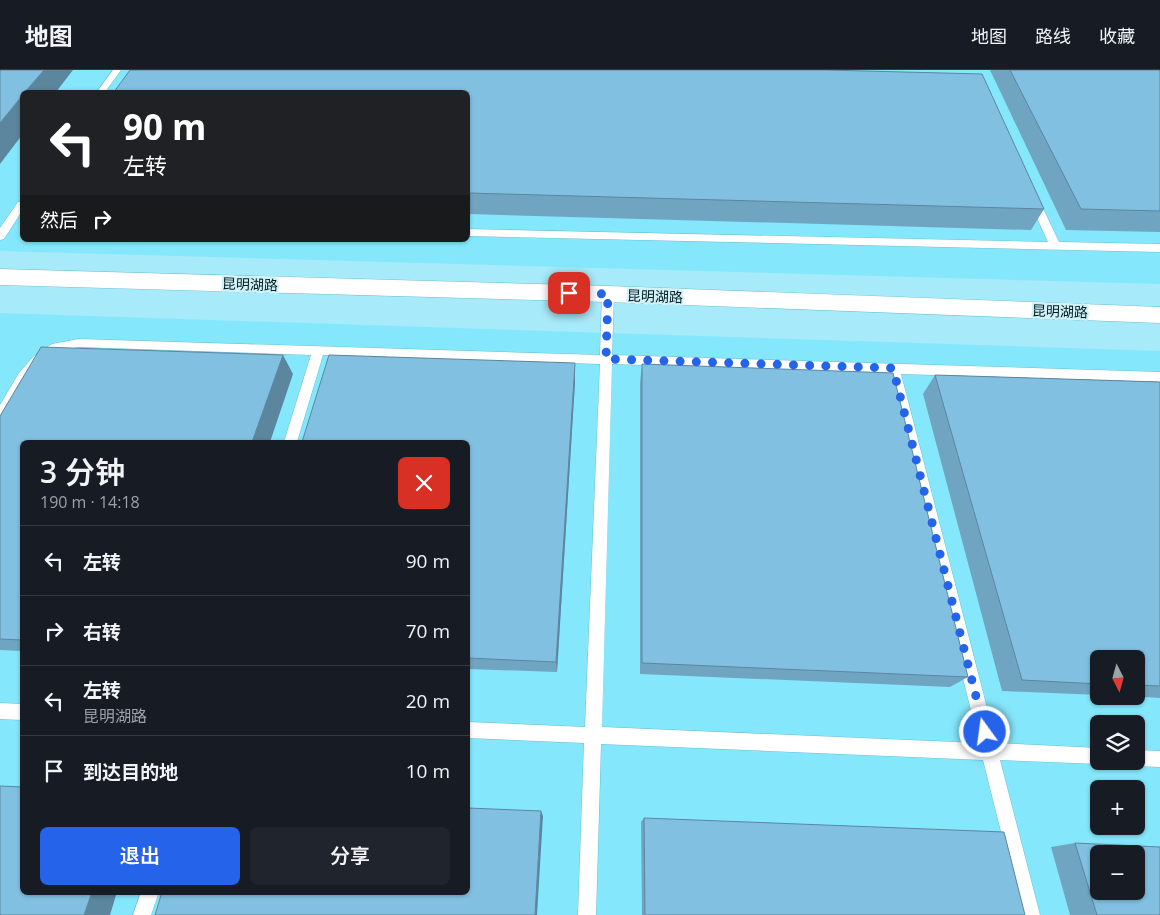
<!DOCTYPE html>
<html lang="zh">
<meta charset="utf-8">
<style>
body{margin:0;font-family:"Open Sans","Noto Sans SC",sans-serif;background:#20242c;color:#f1f3f6;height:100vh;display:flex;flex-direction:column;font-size:19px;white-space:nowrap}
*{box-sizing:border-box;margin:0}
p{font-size:16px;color:#9ea1a6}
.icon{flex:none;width:28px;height:28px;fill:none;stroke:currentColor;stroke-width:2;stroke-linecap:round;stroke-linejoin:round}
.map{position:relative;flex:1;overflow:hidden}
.drawer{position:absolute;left:20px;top:370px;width:450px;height:455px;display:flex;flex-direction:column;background:#171b24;border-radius:8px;box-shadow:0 1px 4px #0004}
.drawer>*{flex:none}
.guide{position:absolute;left:20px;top:20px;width:450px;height:152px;border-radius:8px;box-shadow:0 1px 4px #0004;background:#202124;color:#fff;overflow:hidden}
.needle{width:32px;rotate:174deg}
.tools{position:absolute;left:1090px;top:580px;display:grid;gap:10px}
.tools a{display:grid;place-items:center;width:55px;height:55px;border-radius:8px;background:#171b24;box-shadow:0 1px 4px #0004;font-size:25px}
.pin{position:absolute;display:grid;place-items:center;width:42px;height:42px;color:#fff;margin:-21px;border-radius:10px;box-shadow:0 2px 8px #0006}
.me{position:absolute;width:55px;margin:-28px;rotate:346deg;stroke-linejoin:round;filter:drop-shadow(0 0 4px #0008)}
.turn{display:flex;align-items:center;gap:18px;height:105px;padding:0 20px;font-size:22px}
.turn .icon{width:65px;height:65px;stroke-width:2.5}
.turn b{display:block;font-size:35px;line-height:42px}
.then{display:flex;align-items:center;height:48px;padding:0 20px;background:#0003;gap:10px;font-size:19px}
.round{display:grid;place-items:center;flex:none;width:52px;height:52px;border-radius:8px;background:#20242c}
.headline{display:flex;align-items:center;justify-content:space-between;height:85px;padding:0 20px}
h1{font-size:30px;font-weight:600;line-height:38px}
.primary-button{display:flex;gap:10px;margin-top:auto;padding:10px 20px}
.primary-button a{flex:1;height:58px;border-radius:8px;background:#2563eb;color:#fff;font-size:20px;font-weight:600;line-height:58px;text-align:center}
.primary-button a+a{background:#20242c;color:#f1f3f6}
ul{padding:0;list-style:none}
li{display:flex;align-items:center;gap:15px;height:70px;padding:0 20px;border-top:1px solid #363941}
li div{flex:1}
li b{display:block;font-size:19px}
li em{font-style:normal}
header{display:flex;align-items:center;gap:30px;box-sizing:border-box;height:70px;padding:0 25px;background:#171b24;border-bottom:1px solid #363941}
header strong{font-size:24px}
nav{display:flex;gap:28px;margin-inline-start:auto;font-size:18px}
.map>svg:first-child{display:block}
.built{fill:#85e7fc;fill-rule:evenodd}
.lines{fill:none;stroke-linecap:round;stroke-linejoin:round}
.lane-casing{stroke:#6abfd2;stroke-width:1}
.secondary-casing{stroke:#6abfd2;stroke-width:1}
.lane{fill:#fff;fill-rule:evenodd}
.secondary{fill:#fff;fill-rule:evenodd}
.wall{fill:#70a5c2}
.shaded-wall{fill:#5b869e}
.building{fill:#82c0e2;stroke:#5b869e;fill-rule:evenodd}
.route{stroke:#2563eb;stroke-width:9;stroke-dasharray:0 16.2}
.labels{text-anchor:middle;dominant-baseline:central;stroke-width:4.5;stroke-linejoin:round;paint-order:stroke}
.street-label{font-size:14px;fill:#011c22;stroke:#d1f1f8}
</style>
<header>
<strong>地图</strong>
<nav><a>地图</a><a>路线</a><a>收藏</a></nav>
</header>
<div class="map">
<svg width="1160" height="845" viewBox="0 0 1160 845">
<rect width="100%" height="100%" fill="#a7eaf9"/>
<!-- built -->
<path class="built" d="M0 0H1160V214L0 181ZM22 22H468V170H22Z
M0 243 1160 281V845H0ZM22 372H468V822H22ZM1099 589H1136V626H1099ZM1099 654H1136V691H1099ZM1099 719H1136V756H1099ZM1099 784H1136V821H1099Z"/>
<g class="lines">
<defs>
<path id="lane" d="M113 0H121L105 22H97Z
M1033 125 1038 128 1059 172 1160 174V182L468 166V159L1048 172 1028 128Z
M22 131V141L4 169 0 170V158L18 132Z
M608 220 614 224 612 285 1160 302V312L901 304 996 673 1099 678V691H1105L1099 694 1000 690 1040 845H1022L983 690 601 674 596 845H578L584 673 468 668V652L585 657 600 294 323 285 297 372H284L311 285 79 277C35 283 23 316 5 351L0 352V335L19 303 34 286 52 274 79 269 600 285 602 224ZM612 294 888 303 979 673 602 657Z
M0 633 22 634V650L0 649Z
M1136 680 1160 681V697L1136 696 1130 694 1129 691H1136Z
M141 822H159L151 845H133Z"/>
<path id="secondary" d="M0 199 608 216 1160 237V253L608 232 0 215Z"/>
</defs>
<!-- lane casing -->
<use href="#lane" class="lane-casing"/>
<!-- secondary casing -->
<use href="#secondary" class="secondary-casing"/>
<!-- lane -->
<use href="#lane" class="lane"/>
<!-- secondary -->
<use href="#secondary" class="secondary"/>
</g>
<!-- wall -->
<path class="wall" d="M990 0H1160V162L1066 160Z
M468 22 1044 139 1031 160 468 144Z
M642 294 968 607 950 617 640 604V313Z
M293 304 22 372V581L0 580V346Z
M935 305 1160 312V628L1130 626H1136V589H1099V625L1002 621 923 324Z
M575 312 557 602 468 599V372Z
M644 748 1025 845H642L641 752Z
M1075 773 1160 845H1070L1051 777Z"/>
<!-- shaded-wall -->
<path class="shaded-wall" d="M44 0H73L56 22H25Z
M22 26V65L0 94V53Z
M283 285 293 304 270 372H252Z
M575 293V312L557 602 556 592Z
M541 741 543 746 537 845H535Z
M92 822H117L110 845H84Z"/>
<!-- building -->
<path class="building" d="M0 0H44L25 22H22V26L0 53Z
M130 0H825L982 4 1044 139 468 123V22H114Z
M1010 0H1160V141L1081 139Z
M41 277 283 285 252 372H22V570L0 569V346Z
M329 285 575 293 556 592 468 588V372H302Z
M642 294 893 303 968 607 642 593Z
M935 305 1160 312V616L1136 615V589H1099V614L1022 610Z
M0 716 22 717V822H92L84 845H0Z
M468 738 541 741 535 845H155L162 822H468Z
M644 748 1004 762 1025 845H645Z
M1075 773 1160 777V845H1097ZM1099 784H1136V821H1099Z"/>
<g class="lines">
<!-- route -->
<path class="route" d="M569 223 608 224 606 289 893 298 985 662"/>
</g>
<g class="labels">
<!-- street labels -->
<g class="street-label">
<text transform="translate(250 214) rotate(2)">昆明湖路</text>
<text transform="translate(655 226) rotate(2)">昆明湖路</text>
<text transform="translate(1060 241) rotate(2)">昆明湖路</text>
</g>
</g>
</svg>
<div class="tools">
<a><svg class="needle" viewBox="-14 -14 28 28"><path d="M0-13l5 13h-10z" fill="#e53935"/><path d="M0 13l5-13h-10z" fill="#9ea1a6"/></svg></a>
<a><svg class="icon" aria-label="layers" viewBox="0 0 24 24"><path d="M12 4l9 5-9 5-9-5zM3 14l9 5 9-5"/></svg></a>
<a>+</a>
<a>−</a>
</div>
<div class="pin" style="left:569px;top:223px;background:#d93025"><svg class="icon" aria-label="arrive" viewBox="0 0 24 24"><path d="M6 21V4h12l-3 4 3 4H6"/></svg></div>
<svg class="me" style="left:985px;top:662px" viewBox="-20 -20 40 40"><circle r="17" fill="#2563eb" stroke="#fff" stroke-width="3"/><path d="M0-11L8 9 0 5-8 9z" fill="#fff"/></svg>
<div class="guide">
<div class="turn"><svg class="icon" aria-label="left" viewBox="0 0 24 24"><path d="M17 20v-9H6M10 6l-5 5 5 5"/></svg><div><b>90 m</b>左转</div></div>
<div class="then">然后<svg class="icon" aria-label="right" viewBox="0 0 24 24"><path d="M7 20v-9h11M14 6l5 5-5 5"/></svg></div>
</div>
<section class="drawer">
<div class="headline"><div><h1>3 分钟</h1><p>190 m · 14:18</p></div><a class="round" style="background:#d93025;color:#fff"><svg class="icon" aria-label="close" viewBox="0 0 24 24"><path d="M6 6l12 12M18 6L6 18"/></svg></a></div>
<ul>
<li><svg class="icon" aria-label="left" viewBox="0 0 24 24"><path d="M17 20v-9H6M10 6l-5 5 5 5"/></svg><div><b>左转</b></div><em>90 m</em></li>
<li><svg class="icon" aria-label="right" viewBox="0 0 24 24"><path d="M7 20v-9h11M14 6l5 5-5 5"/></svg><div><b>右转</b></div><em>70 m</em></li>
<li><svg class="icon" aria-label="left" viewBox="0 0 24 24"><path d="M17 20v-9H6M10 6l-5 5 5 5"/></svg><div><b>左转</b><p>昆明湖路</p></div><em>20 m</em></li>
<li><svg class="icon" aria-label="arrive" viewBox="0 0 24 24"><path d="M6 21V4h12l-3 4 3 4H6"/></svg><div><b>到达目的地</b></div><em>10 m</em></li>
</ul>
<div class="primary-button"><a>退出</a><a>分享</a></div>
</section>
</div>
